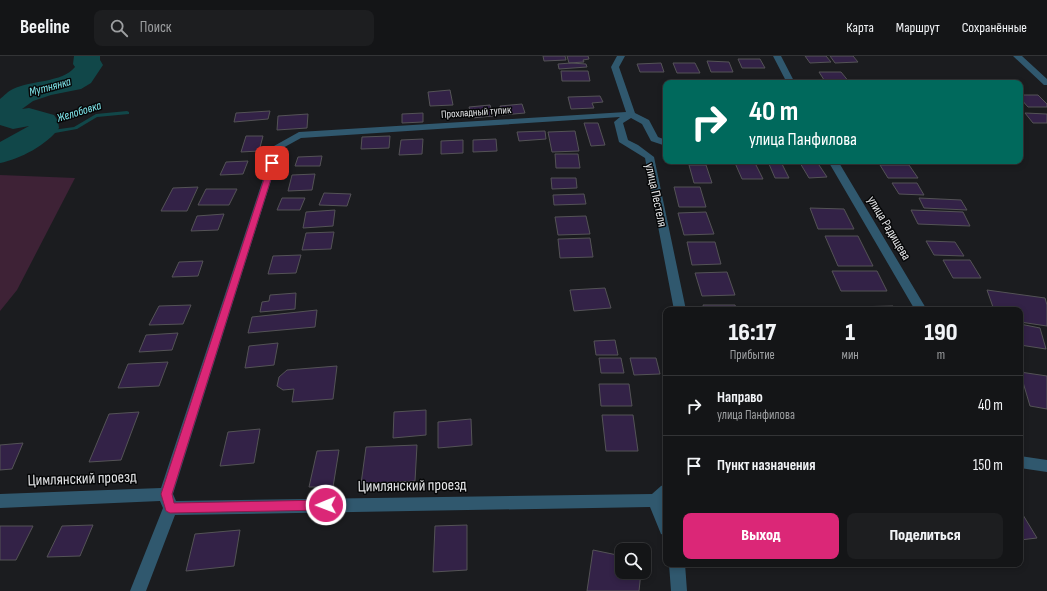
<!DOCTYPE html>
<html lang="ru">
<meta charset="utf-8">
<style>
body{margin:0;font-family:"Sofia Sans Condensed",sans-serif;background:#1d1e20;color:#f1f3f6;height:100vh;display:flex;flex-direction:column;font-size:15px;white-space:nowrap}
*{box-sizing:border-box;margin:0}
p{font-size:13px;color:#9d9fa1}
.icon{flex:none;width:22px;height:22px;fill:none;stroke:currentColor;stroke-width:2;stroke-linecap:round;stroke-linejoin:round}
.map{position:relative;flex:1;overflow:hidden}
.side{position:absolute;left:663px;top:251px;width:360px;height:260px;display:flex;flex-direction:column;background:#141517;border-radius:8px;box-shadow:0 2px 6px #0003,0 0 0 1px #333436}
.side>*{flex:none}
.guide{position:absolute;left:663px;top:24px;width:360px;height:84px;border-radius:8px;box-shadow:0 2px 6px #0003,0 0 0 1px #333436;background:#00695c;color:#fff;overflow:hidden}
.tools{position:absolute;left:615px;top:487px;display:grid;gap:8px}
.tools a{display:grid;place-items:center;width:36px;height:36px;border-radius:8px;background:#141517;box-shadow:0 2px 6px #0003,0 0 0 1px #333436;font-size:20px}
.pin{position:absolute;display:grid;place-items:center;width:34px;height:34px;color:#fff;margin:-17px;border-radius:8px;box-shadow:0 2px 6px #0006}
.me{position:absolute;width:44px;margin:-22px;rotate:269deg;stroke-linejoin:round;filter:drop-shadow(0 0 3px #0008)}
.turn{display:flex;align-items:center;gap:14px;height:84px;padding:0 20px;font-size:18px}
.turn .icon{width:52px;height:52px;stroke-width:2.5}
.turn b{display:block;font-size:28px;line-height:34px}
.eta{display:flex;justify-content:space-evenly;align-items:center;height:68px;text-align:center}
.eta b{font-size:24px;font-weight:800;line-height:28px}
.action{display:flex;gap:8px;margin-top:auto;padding:8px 20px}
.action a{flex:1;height:46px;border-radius:8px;background:#db2777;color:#fff;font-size:16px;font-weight:800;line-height:46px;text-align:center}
.action a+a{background:#1d1e20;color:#f1f3f6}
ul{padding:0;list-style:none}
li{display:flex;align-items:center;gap:12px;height:60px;padding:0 20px;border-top:1px solid #333436}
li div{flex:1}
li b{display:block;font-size:15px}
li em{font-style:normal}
header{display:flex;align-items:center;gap:24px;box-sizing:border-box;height:56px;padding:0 20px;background:#141517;border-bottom:1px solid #333436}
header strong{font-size:19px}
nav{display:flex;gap:22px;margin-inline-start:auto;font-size:14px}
.search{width:280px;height:36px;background:#1d1e20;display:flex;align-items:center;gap:10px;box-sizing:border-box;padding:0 14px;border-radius:8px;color:#9d9fa1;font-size:15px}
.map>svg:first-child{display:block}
.green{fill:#3e2236}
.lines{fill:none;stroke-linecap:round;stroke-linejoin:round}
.stream{fill:#114749;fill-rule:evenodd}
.river{fill:#114749;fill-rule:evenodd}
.building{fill:#332247;stroke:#545356}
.minor{fill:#30586e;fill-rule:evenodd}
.route{fill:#db2777;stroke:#8e194d}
.labels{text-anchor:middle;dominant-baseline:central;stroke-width:3;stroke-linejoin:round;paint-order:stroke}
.far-street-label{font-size:11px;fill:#e4e5e7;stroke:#060708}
.far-water-label{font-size:12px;font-style:italic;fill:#82ebf0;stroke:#060708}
.street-label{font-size:13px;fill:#e4e5e7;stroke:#060708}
.near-street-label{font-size:16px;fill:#e4e5e7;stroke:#060708}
</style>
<header>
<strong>Beeline</strong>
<div class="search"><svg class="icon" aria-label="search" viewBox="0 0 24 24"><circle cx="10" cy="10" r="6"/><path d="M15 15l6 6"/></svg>Поиск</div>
<nav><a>Карта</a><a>Маршрут</a><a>Сохранённые</a></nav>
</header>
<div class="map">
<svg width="1047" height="535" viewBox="0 0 1047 535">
<rect width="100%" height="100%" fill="#1b1c1f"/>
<!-- green -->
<path class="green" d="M0 119 75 122 17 234 0 255Z"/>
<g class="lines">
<!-- stream -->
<path class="stream" d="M127 55 129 56V58L97 61 77 73 38 80 35 78 38 76 74 71 96 58Z"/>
<!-- river -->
<path class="river" d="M74 0H100V4L103 9 91 27 81 33 51 39 33 45 22 53 29 52 54 59 58 65 59 72C47 89 20 103 0 107V86L29 70 13 73 0 69V43C4 40 8 35 13 33 31 24 62 27 75 11L73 8Z"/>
</g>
<!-- building -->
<path class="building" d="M543 0H565L566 4 544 5Z
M567 0H588L589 3 583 4 584 6 569 7Z
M805 0H826L831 6 810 7Z
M830 0H853L858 6 835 7Z
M738 3H760L765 12H742Z
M707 5 729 6 733 16H711Z
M571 7 586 8 587 11 559 13 558 8Z
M661 7 664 16H640L637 8Z
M673 7H695L700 17H677Z
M561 15H588L590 25H562Z
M819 16H841L850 27H826Z
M450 34 453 49 430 50 428 36Z
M1020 39H1038L1047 48V51H1028L1020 42Z
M600 40 603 46 592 47 594 52 571 53 568 41Z
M522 48 525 57 502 59 500 50Z
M490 49 493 60 472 62 469 51Z
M270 55 268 63 234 66 236 57Z
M423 57V66L402 67V58Z
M1025 57 1047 58V67H1033Z
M308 58 307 72 277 74 278 60Z
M584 67H598L605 89 591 90Z
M545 75 546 83 519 85 517 76Z
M575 75 579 95 552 96 548 76Z
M246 80H263L259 95 241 96Z
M390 80 389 92 361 93 362 81Z
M423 83 422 98 399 99 401 84Z
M496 83 497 95 473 96V84Z
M463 84V97L441 98V85Z
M555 98H578L580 112H556Z
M322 100 320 110H295L298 101Z
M248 105 243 118 220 119 226 106Z
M817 106 827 121 809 122 800 107Z
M735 107H755L763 123H742Z
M769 108H782L789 122H775Z
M689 109H706L712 127H694Z
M880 109H909L918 122H888Z
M315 118 312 134 288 135 292 119Z
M551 122H576L577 132 552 133Z
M892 127H917L924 139 899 138Z
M198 131 187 155H161L173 132Z
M674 131H700L706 151H679Z
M206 133H237L229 149H198Z
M324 137 351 138 347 150 319 149Z
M584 138 586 148 554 149 553 139Z
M282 142H305L300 154H277Z
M919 142 961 144 967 154 924 152Z
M810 152 844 153 854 173H818Z
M335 154 333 170 303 172 306 156Z
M911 154 963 156 970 170 918 168Z
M706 156 714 178 684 179 678 157Z
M224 158 218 174 191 175 197 160Z
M586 160 590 178 558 179 555 161Z
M334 176 331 193 302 194 306 177Z
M825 180H858L873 210H838Z
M590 182 593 201 560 202 558 183Z
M926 185 955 186 964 200 934 199Z
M687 186H715L721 208 692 209Z
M301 199 296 217 268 218 273 200Z
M943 204H970L981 222H953Z
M203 205 198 220 172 221 179 206Z
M832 215H877L887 235H841Z
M727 216 735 239 702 240 695 217Z
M605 232 611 252 574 255 570 234Z
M987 234 1045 242 1047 249V270L1020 266V254H994Z
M296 237 295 253 260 256 262 246 269 245 270 239Z
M191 249 183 268 149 269 159 250Z
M703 249H735L737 254H704Z
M893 250 895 254H854L852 251Z
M317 254 315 271 248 277 252 261Z
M1020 268 1040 272 1046 293 1020 289Z
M178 277 172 294 139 296 146 279Z
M615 284 618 299H596L594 285Z
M278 287 274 309 245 312 249 290Z
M599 302H621L624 317H601Z
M630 302H656L660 318 634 319Z
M168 306 159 330 118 332 128 308Z
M337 310 333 343 292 346 294 333 283 334 277 330 279 321 287 314Z
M1020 316 1047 320V353L1030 350Z
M599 328H629L632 350H601Z
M426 354V379L393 382 394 356Z
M139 356 121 404 89 406 109 358Z
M602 359H633L638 395H606Z
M471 363 472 389 438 392V366Z
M260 373 254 407 220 410 228 376Z
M23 387 12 413 0 414V389Z
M417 389 415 425 361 428 366 391Z
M339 394 333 431H309L317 395Z
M1020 454 1037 482 1020 484Z
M93 469 80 500 47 501 62 470Z
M467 469V514L433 516 435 470Z
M0 470H33L16 504H0Z
M240 474 234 510 186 515 195 478Z
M593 494 622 500V516H641L639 535H587Z"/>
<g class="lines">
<!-- minor -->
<path class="minor" d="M617 0H625L619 11 635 57 649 64 658 81 666 84V90L651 85 642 68 631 62 623 67 628 84 638 89 654 101 686 254H674L645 102 619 86 614 66 620 61 301 82 281 93 173 438 176 445 652 438 661 430 666 428V443L663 446 666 453V480L661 478 650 451 175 459 146 535H130L163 452 160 445 0 452V438L161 432 274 90 299 76 626 56 611 11Z
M773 0H781L795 27H787Z
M1013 0H1022L1047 23V29H1044Z
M828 105H838L927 254H915Z
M1020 400 1047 404V416L1020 412Z
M669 508H685L687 535H671Z"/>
</g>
<!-- route -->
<path class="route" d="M270 105H275L276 107 172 438 174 447 326 444 331 446 332 449 331 453 326 454 170 457 166 455 161 438Z"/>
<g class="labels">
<!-- far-street labels -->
<g class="far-street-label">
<text transform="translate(476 56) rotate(-4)">Прохладный тупик</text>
</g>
<!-- far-water labels -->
<g class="far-water-label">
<text transform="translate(50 31) rotate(-15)">Мутнянка</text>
<text transform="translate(79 56) rotate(-17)">Желобовка</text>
</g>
<!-- street labels -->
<g class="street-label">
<text transform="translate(656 139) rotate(78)">улица Пестеля</text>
<text transform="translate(889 172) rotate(59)">улица Радищева</text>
</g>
<!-- near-street labels -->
<g class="near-street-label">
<text transform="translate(82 423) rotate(-2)">Цимлянский проезд</text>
<text transform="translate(412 430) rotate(-1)">Цимлянский проезд</text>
</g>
</g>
</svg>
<div class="tools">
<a><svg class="icon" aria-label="search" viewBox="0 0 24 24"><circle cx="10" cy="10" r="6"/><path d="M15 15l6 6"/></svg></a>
</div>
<div class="pin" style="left:272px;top:107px;background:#d93025"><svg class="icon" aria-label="arrive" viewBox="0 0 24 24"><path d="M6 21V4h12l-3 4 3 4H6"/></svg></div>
<svg class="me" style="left:326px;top:449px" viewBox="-20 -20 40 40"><circle r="17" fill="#db2777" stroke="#fff" stroke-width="3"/><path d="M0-11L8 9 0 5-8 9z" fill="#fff"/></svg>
<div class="guide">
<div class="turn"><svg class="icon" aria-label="right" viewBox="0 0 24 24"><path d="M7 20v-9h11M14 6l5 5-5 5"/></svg><div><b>40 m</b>улица Панфилова</div></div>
</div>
<section class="side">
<div class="eta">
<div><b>16:17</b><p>Прибытие</p></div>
<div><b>1</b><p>мин</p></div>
<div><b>190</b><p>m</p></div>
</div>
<ul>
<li><svg class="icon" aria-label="right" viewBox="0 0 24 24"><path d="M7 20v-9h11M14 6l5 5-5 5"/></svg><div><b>Направо</b><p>улица Панфилова</p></div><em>40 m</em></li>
<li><svg class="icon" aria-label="arrive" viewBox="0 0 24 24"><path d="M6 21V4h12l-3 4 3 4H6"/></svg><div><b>Пункт назначения</b></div><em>150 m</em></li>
</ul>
<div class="action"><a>Выход</a><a>Поделиться</a></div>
</section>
</div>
